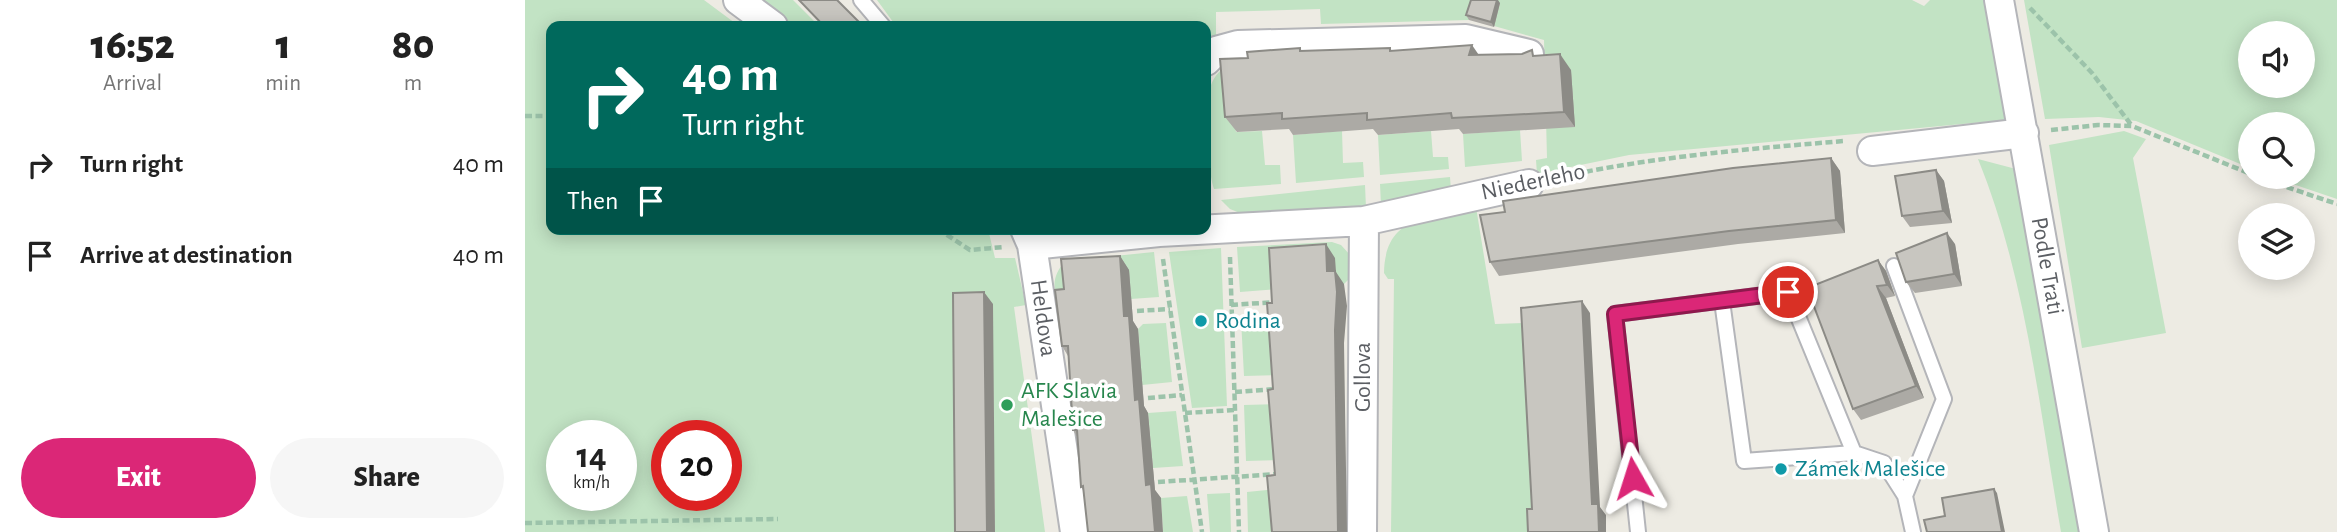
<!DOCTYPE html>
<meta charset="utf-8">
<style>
body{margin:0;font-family:"Alegreya Sans",sans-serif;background:#f6f6f6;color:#222;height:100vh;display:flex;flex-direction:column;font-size:26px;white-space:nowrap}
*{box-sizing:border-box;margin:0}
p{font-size:23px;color:#767676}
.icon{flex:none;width:38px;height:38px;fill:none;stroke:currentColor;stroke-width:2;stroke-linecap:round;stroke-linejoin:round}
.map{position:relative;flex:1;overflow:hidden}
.sheet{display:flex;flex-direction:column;background:#fff;width:525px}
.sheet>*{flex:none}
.top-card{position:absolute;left:21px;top:21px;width:665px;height:214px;border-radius:14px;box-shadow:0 4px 18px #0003;background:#00695c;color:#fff;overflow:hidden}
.buttons{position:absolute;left:1713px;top:21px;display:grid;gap:14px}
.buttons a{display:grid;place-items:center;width:77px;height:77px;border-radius:50%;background:#fff;box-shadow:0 4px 18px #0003;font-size:35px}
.speed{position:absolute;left:21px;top:420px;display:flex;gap:14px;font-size:35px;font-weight:700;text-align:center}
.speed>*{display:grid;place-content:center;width:91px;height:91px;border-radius:50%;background:#fff;box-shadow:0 4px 18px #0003;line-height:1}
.speed small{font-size:18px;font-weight:400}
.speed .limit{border:10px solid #d22;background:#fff;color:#111}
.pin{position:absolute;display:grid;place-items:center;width:60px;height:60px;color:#fff;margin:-30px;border:4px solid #fff;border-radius:50%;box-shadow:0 2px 7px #0007}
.me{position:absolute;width:77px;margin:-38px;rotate:354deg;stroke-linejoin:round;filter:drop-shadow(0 0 5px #0008)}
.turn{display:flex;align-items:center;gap:24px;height:147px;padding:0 21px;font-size:32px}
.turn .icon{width:91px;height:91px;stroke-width:2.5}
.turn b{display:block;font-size:49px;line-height:60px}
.then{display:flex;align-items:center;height:66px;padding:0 21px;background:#0003;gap:14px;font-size:26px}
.eta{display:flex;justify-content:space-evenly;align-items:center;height:119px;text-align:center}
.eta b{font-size:42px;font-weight:800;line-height:49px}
.cta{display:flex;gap:14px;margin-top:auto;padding:14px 21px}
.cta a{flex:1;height:80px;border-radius:42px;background:#db2777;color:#fff;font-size:28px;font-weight:800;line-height:80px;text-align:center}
.cta a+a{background:#f6f6f6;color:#222}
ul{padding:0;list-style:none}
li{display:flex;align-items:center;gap:21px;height:91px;padding:0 21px}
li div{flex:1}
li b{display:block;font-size:26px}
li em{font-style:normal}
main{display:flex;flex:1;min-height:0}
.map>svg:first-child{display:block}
.green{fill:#c2e3c4;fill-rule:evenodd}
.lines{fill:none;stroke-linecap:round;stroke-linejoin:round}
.service-casing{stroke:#b4b5b9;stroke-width:18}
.minor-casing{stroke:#b4b5b9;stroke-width:32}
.path{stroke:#9cc3aa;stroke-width:4.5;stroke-dasharray:7 3.5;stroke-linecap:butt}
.service{stroke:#fff;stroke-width:14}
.minor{stroke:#fff;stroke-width:28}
.wall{fill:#acaaa5}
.shaded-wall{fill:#8c8b86}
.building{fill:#c8c6c0;stroke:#8c8b86;stroke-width:2}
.route-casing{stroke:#8e194d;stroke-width:18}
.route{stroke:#db2777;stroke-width:12}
.culture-dot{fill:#0f9aa8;stroke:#fff;stroke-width:2.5}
.leisure-dot{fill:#2e9e5b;stroke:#fff;stroke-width:2.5}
.labels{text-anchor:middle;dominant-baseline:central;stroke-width:7;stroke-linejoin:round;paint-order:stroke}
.street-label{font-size:24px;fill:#5b5e63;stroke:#fff}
.culture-label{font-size:24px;fill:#0d838f;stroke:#fff;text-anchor:start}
.leisure-label{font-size:24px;fill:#27864d;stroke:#fff;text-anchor:start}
</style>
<main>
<section class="sheet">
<div class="eta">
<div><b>16:52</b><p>Arrival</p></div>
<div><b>1</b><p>min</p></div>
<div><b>80</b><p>m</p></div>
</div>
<ul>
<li><svg class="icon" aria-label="right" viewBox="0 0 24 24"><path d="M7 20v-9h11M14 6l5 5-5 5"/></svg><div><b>Turn right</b></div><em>40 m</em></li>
<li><svg class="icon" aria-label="arrive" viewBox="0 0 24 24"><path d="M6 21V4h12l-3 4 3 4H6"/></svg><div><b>Arrive at destination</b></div><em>40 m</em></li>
</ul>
<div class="cta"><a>Exit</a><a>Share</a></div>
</section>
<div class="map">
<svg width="1812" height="532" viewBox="0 0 1812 532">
<rect width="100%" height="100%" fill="#edebe3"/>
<!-- green -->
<path class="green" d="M0 0H179L214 26H26V229H463L470 258H490L501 305 489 307 520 532H470L467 304 438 532H0ZM37 436H96V495H37ZM142 436H201V495H142Z
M229 0H268L294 26H264Z
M352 0H950L944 20 796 24 795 9 691 12V35L681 45V26H371Z
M966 0H1387L1399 6 1405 0H1461L1480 120 1104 155 1012 174 1011 160 1022 158 1019 40 969 26 975 3Z
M1499 0H1812V199L1747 177H1778V124H1726L1725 168 1611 121 1574 117 1520 119ZM1726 33H1778V86H1726Z
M701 66 711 132 737 131 740 165H755L756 184 689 189C682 167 679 111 685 88 688 78 693 72 701 66Z
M995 130 997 161 940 167 938 134Z
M817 131 818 163 838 162 839 177 771 183 768 135Z
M906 131 908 157H923L924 169 855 175 853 135Z
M1599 131 1621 139 1608 158 1641 333 1557 348 1524 145Z
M1453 159 1491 169 1554 532H1536C1514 407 1501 277 1453 159Z
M925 177 926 191 856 205 855 184Z
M840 185 841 208 720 215 705 209 696 200Z
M951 207 970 324 998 323 1010 517 1006 532H866L869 279H863L859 273C860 214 905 218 951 207Z
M807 242 816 245 826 256V277L819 284 715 292 712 247Z
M696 248 702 406 667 408 644 252Z
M629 252 634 297 549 303 533 298C526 285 530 273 540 261Z
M751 317 756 375 719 376 716 319Z
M641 323 647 382 617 385 613 329 618 324Z
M753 404 757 460 721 461 719 405Z
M651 411 658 466 628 468 623 413Z
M752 489 755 532H723L722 492Z
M705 493 706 532H685L682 494Z
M662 496 668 532H638L636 498Z"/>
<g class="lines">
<defs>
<path id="service" d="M336 0 358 26
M1369 266 1419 399 1380 496 1388 532
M1197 301 1219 461 1329 453
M1113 532 1090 314 1263 292 1329 453 1359 463 1380 496"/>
<path id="minor" d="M213 0 248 26
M1474 0 1569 532
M681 61 691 51 713 45 941 39 1004 54
M1347 151 1499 133
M500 229 507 245 550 532
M507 245 634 232 839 221 1004 184
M837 532 839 221"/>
</defs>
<!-- service casing -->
<use href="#service" class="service-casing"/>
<!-- minor casing -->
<use href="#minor" class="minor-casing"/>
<!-- path -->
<path class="path" d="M1505 8 1567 73 1607 126
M0 116H26
M1526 130 1573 125 1607 126 1726 174
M1732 177 1812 204
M1030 178C1126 157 1222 149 1319 141
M413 229 445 250 479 247
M705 257 714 532
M638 259 677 532
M706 305 751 302
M612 311 645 309
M710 392 751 389
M623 398 657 395
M660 413 710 410
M633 482 753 474
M0 523 253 519"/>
<!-- service -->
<use href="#service" class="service"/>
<!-- minor -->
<use href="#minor" class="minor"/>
</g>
<!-- wall -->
<path class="wall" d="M975 3 969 27 944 20 941 15Z
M775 48 777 51 865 48 867 51 1011 56 1046 70 1050 127 938 134 934 129 853 135 848 129 768 135 764 129 712 132 700 117 723 58Z
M1306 158 1315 171 1320 233 1213 244 974 276 965 262 980 212Z
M1411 170 1419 181 1427 223 1385 227 1377 216Z
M1430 244 1437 286 1390 293 1381 282Z
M595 256 604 270 608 321 613 329 619 406 623 413 630 490 636 498 559 491 556 487 552 437 548 430 543 356 537 346 539 289Z
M1353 260 1361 271 1370 296 1361 298 1399 398 1336 420 1328 409Z"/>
<!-- shaded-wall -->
<path class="shaded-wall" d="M972 0H973L975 3 969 27 966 22Z
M947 45 958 61 944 55Z
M1035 54 1046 70 1050 127 1039 112Z
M1306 158 1315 171 1320 233 1311 220Z
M1411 170 1419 181 1427 223 1418 211Z
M1422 233 1430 244 1437 286 1429 274Z
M801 244 810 258 811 272 819 284 822 306 819 343 822 532H813Z
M595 256 604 270 608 321 613 329 619 406 623 413 630 490 636 498 638 532H630L621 485 599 316Z
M1353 260 1361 271 1370 296 1362 285Z
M1352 286 1361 298 1399 398 1391 386Z
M459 292 468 304 470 532H462Z
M1057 301 1065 313 1075 507 1081 515V532H1074L1067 504Z
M1469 489 1472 493 1480 532H1477Z"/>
<!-- building -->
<path class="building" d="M274 0H312L338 26H299Z
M946 0H972L966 22 941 15Z
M947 45 944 55 997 54 1007 50 1008 56 1035 54 1039 112 927 118 926 113 842 120V113L757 119V113L700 117 695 59 723 58 722 52 775 48V51L865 48V51Z
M1306 158 1311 220 1204 231 965 262 955 215 980 212 978 201 1208 168Z
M1411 170 1418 211 1377 216 1370 176Z
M1422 233 1429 274 1381 282 1371 253Z
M801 244 802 271H810L812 292 810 330 813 532H747L742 476 750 475 743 390 748 389 742 303H747L744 248Z
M595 256 599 316H604L610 400 614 399 621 485 626 484 630 532H563L558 486 556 487 552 430H548L543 346H537L530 290 539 289 536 259Z
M1353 260 1362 285 1352 286 1391 386 1328 409 1282 288Z
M459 292 462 532H430L428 293Z
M1057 301 1067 504H1073L1074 532H1003L1002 509H1007L996 308Z
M1469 489 1477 532H1402L1399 520 1420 516 1417 498Z"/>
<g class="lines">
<defs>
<path id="route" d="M1108 478 1090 314 1263 292"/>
</defs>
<!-- route casing -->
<use href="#route" class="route-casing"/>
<!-- route -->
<use href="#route" class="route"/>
</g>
<!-- markers -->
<g class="culture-dot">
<circle cx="676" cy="321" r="7"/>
<circle cx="1256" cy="469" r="7"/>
</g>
<circle class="leisure-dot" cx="482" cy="405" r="7"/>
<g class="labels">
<!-- street labels -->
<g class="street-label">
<text transform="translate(1008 182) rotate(-12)">Niederleho</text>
<text transform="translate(1522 266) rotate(80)">Podle Trati</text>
<text transform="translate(518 318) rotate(82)">Heldova</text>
<text transform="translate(838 377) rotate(-90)">Gollova</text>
</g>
<!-- culture labels -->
<g class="culture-label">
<text x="690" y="321">Rodina</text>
<text x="1270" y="469">Zámek Malešice</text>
</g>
<!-- leisure labels -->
<g class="leisure-label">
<text x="496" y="391">AFK Slavia<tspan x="496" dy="28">Malešice</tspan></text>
</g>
</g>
</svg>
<div class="buttons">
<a><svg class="icon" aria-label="sound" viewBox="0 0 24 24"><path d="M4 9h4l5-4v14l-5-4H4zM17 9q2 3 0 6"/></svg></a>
<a><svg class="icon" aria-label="search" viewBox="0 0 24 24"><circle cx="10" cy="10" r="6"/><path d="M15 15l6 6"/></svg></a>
<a><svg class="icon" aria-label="layers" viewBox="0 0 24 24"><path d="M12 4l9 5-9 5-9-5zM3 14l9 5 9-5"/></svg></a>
</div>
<div class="speed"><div>14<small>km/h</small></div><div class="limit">20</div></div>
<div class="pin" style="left:1263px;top:292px;background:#d93025"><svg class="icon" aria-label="arrive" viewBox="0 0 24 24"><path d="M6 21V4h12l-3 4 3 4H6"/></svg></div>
<svg class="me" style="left:1108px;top:478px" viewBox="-20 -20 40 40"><path d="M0-17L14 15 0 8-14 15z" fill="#db2777" stroke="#fff" stroke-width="4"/></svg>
<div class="top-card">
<div class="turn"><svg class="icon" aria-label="right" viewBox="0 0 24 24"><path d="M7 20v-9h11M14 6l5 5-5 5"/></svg><div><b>40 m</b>Turn right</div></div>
<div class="then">Then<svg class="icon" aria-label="arrive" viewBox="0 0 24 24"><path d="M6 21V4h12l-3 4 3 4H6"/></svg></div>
</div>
</div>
</main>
